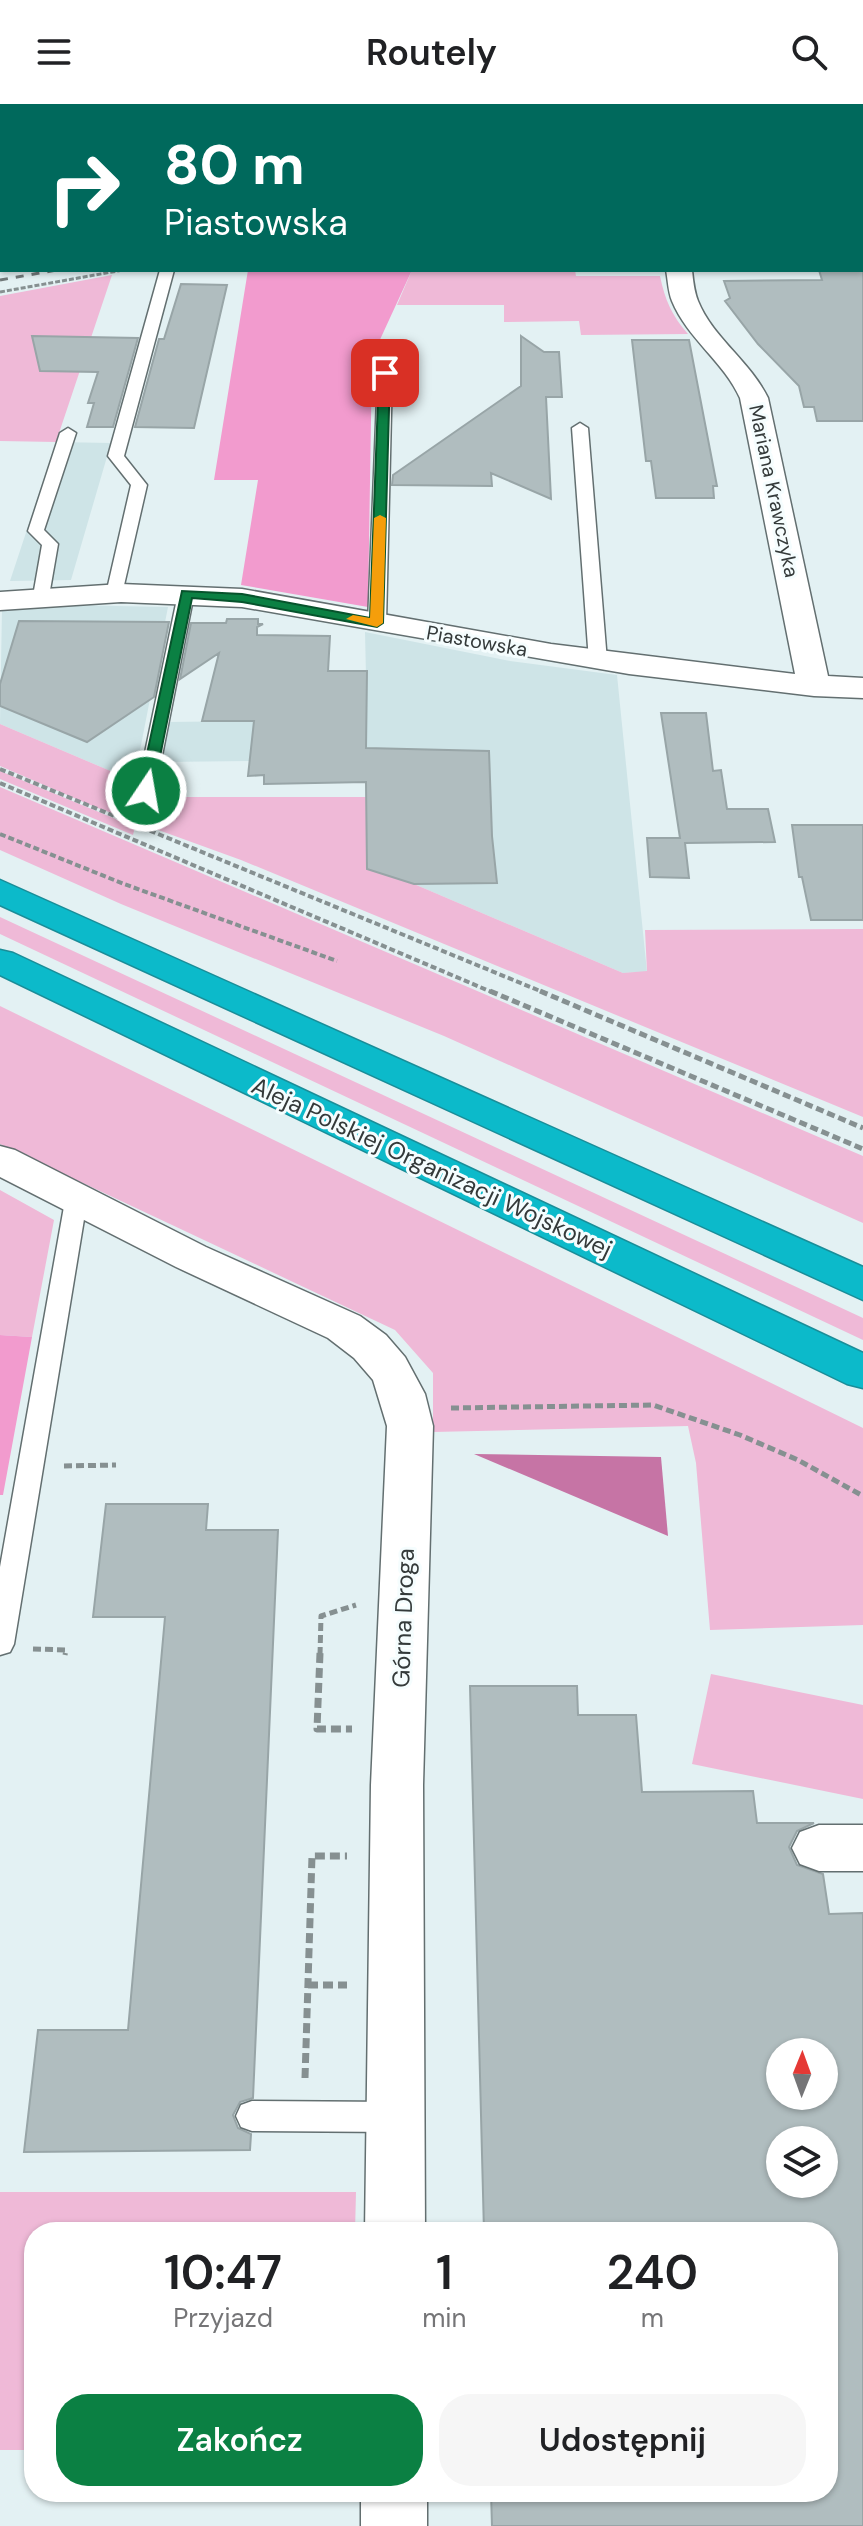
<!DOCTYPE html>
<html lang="pl">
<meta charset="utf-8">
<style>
body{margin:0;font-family:"DM Sans",sans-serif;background:#f6f6f6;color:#202124;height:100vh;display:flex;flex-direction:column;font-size:30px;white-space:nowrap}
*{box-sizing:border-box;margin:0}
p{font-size:26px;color:#757577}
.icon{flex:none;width:44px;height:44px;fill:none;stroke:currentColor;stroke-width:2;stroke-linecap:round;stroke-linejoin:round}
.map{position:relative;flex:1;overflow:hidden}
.sheet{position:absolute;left:24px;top:2118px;width:814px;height:280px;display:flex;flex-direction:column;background:#fff;border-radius:32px;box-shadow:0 2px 6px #0004}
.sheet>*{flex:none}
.guide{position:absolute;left:0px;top:0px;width:864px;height:168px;box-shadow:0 2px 6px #0004;background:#00695c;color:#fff;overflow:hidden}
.needle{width:52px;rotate:1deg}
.controls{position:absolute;left:766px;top:1934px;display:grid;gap:16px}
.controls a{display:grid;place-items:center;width:72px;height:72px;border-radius:50%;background:#fff;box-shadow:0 2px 6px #0004;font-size:40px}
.pin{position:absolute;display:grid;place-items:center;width:68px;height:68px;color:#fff;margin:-34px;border-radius:16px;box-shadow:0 4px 12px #0006}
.me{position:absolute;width:88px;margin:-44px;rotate:12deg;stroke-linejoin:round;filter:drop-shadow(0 0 6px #0008)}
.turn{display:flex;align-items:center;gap:28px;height:168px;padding:0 32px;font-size:36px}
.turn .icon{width:104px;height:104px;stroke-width:2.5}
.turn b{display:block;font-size:56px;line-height:68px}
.eta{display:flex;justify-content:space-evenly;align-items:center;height:136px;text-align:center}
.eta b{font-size:48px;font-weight:600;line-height:56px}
.action{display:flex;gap:16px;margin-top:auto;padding:16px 32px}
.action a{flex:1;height:92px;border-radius:32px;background:#0b8043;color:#fff;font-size:32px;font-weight:600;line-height:92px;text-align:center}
.action a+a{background:#f6f6f6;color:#202124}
header{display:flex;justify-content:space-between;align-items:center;height:104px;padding:0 32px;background:#fff;font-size:36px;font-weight:600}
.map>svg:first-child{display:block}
.built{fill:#cee4e7}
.green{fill:#efb9d7}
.forest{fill:#f29bce}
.water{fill:#c674a5}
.building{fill:#b0bdbf;stroke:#98a5a7;stroke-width:2;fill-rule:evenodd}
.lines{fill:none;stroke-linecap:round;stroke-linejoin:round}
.service-casing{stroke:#636f70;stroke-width:3}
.minor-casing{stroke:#636f70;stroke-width:3}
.tertiary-casing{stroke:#636f70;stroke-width:3}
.motorway-casing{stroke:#1a8d98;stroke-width:3}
.path-far3{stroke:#869091;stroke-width:3;stroke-dasharray:5 2;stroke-linecap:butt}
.path-far2{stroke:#869091;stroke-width:4;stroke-dasharray:6 3;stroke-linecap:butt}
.path-far1{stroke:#869091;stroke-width:5;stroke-dasharray:8 4;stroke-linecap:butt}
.path{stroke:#869091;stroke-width:7;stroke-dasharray:10 5;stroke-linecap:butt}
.service{fill:#fff;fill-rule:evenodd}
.minor{fill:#fff;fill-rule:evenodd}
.tertiary{fill:#fff;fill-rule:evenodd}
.motorway{fill:#0cbaca;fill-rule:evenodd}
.rail{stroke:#707879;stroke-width:3;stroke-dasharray:8 8;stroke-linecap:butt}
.route{fill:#0b8043;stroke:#07532c;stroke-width:2}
.slow{fill:#f59e0b}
.labels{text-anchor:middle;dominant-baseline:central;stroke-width:6;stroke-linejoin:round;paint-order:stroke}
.far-street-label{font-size:20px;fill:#343a3a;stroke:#f5fdfe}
.street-label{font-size:24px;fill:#343a3a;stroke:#f5fdfe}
</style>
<header><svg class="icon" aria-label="menu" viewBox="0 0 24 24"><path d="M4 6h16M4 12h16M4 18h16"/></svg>Routely<svg class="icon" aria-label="search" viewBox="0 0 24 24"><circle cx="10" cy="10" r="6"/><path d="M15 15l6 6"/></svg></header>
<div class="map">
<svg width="863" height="2422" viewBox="0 0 863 2422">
<rect width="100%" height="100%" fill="#e3f1f3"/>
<!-- built -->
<path class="built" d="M56 338 111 339 71 476 10 477Z
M66 501 168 503 134 677 0 620 2 504Z
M365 528 510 557 617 571 647 868 623 869 414 780 367 765 365 676 250 657 161 658 166 618 367 616Z"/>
<!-- green -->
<path class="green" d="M412 166H575L576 172H660C665 196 672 212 688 230L581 231 579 217 504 218V201H397Z
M112 171 56 338 0 337V192Z
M0 620 134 677 158 680 157 693H366L368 765 414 780 623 869 647 867 645 826 863 825V1013L241 756 95 703 0 662Z
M0 667 135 723 133 731 0 675Z
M0 683 863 1052V1119L444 932 121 800 0 746Z
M0 813 863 1214V1236L0 830Z
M0 902 863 1324V1521L710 1526 696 1359 688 1322 433 1328V1269L395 1226 0 1040Z
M0 1086 54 1116 32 1233 0 1231Z
M711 1570 863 1601V1695L692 1660Z
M0 2088H356L355 2128H34V2346H0Z"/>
<!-- forest -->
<path class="forest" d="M248 166H412L372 253 368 503 241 481 258 376H214Z
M0 1231 32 1233 3 1391H0Z"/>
<!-- water -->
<path class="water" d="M474 1350 661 1353 668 1432Z"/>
<!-- building -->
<path class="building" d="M819 166H863V317H817L814 303H804L799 282 758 240 725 197 730 194 724 177 822 176Z
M181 180 227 181 194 324 135 323 159 235H164Z
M32 232 138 234 113 323H87L94 299H88L98 268 40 267Z
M521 232 544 248H559L562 293H546L551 395 491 369 492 382 392 381 393 371 521 282Z
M632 236H689L717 382H713L714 394H656L651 357H646Z
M227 515H258V520H263L257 523V531L330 532 328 567H367L366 644 489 647 492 732 497 779 414 780 367 765 366 678 264 680V671L248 672 254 617H202L219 549 180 575 191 519H226Z
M19 517 169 518 154 593 87 638 0 602V580Z
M661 609H706L713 667 721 666 727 705H768L775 738 685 739 689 774 650 773 647 734H680Z
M792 721H863V816H811L802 773H799Z
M106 1400H208L206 1426H278L253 1994 240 1998 233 2011 238 2024 251 2030 250 2046 24 2048 38 1926H128L165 1513H93Z
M470 1582H577L578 1611H636L642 1688 753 1687 757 1719H814L797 1727 789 1743 797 1761 823 1770 829 1810 863 1809V2422H492L491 2388H828V2128H484ZM780 1948H824V1992H780ZM780 2036H824V2080H780Z"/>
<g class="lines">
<defs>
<path id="service" d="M40 0H52V2H40Z
M225 0H237L238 2H226Z
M160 166H174L124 352 147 381 122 490 114 495 106 490 131 381 108 352Z
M385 265 392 269 386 519 377 524 368 519 378 269Z
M580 319 588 324 607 557 598 562 589 557 572 324Z
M68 324 76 329 44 426 58 440 49 492 41 497 33 492 42 441 28 427 60 329Z
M186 485 194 490 155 687 146 693 137 687 178 490Z
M76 1089 84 1092 87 1097 14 1540 10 1548 0 1551V1463L65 1097 68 1092Z
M252 1997 396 1998 407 2002 412 2013 407 2024 396 2028 252 2027 241 2023 236 2012 241 2001Z"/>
<path id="minor" d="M862 24H863V38H862Z
M666 166H692C693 176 694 187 698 197 713 234 750 257 768 294L828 572 863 574V594L814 592 629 570 242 503 121 498 0 506V488L121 480 242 485 551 540 795 570 740 294C724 258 687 234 672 197 668 187 668 176 666 166Z
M0 1042 15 1046 206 1143 360 1212 386 1231 405 1253 425 1290 433 1322 423 1681 425 2128H365L371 1681 387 1322 373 1276 354 1254 328 1234 176 1163 0 1073Z
M819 1721H863V1767H819L800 1760 792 1744 800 1728Z
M361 2388H427V2422H361Z"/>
<path id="tertiary" d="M406 0H439L405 2Z
M0 41H2V55H0Z"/>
<path id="motorway" d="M0 776 863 1163V1196L0 801Z
M0 846 13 849 863 1249V1284L847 1280 0 871Z"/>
</defs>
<!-- service casing -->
<use href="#service" class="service-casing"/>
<!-- minor casing -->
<use href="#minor" class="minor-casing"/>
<!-- tertiary casing -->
<use href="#tertiary" class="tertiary-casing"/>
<!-- motorway casing -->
<use href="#motorway" class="motorway-casing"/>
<!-- path-far3 -->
<path class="path-far3" d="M151 2 158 0
M342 2 354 0
M463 2 473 0
M0 188 123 166"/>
<!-- path-far2 -->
<path class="path-far2" d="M0 665 545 889
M0 679 494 889
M0 730 124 780 337 857"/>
<!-- path-far1 -->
<path class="path-far1" d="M490 887 863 1045
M540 887 863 1024
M451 1304 653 1301 740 1331 798 1356 863 1392
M64 1362 116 1361
M33 1545 66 1546 65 1551
M320 1551 321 1512 356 1501"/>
<!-- path -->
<path class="path" d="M320 1549 317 1625H352
M308 1881H347
M305 1974 312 1752H347"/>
<!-- service -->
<use href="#service" class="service"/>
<!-- minor -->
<use href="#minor" class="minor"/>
<!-- tertiary -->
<use href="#tertiary" class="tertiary"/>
<!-- motorway -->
<use href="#motorway" class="motorway"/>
<!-- rail -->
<path class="rail" d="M766 2 777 0
M796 2 806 0
M836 2 846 0
M0 176 57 166"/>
</g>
<!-- route -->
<path class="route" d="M385 266 390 269 383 519 377 523 242 498 192 494 153 687 146 692 141 690 139 687 182 487 242 490 370 514 379 269Z"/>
<!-- slow -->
<path class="slow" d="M380 411 386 414 383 519 377 523 346 515 353 511 370 514 374 414Z"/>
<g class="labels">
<!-- far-street labels -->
<g class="far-street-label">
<text transform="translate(774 387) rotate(78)">Mariana Krawczyka</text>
<text transform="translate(477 537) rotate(10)">Piastowska</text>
</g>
<!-- street labels -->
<g class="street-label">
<text transform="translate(432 1063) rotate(25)">Aleja Polskiej Organizacji Wojskowej</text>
<text transform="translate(403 1514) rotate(-88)">Górna Droga</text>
</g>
</g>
</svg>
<div class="controls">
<a><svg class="needle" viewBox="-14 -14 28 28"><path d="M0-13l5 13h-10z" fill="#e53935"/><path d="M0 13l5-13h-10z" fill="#757577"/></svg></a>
<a><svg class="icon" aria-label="layers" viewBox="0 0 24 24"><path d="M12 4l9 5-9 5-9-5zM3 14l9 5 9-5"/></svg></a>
</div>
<div class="pin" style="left:385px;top:269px;background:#d93025"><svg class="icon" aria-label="arrive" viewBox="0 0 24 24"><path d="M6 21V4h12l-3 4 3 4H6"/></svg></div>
<svg class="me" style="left:146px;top:687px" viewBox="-20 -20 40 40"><circle r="17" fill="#0b8043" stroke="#fff" stroke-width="3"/><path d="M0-11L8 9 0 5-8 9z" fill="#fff"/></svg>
<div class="guide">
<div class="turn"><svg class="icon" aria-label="right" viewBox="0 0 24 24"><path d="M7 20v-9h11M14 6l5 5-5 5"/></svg><div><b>80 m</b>Piastowska</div></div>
</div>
<section class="sheet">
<div class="eta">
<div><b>10:47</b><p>Przyjazd</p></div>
<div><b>1</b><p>min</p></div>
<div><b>240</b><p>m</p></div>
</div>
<div class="action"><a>Zakończ</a><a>Udostępnij</a></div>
</section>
</div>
